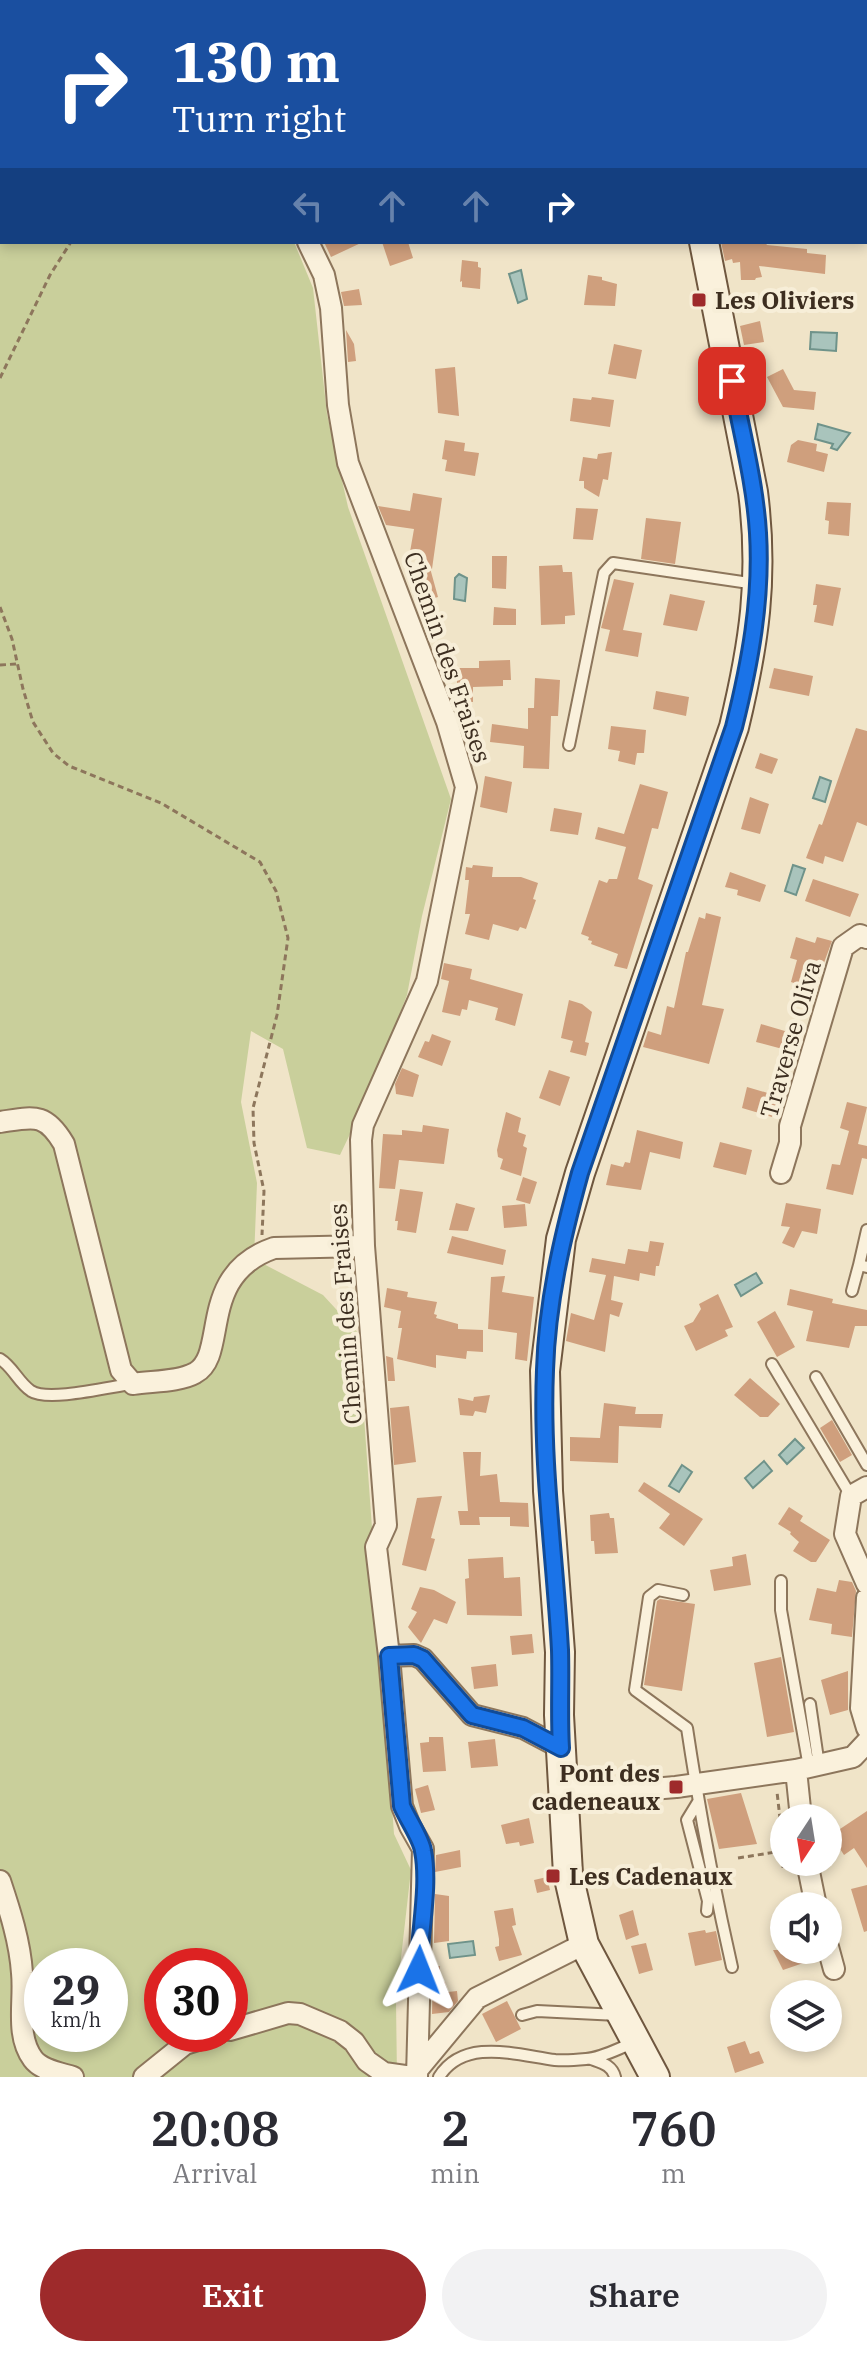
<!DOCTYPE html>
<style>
body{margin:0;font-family:"IBM Plex Serif",serif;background:#f2f2f3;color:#2b2b33;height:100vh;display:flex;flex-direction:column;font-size:30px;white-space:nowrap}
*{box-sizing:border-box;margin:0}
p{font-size:26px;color:#7c7c81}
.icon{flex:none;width:44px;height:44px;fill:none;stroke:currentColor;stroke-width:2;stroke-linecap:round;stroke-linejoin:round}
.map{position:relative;height:2077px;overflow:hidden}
.sheet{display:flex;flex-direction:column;background:#fff;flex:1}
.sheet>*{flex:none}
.guide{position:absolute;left:0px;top:0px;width:868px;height:244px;box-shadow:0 4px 12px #0003;background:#1a4fa0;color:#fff;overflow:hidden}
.needle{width:52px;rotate:192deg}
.controls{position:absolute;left:770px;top:1804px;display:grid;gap:16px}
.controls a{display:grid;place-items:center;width:72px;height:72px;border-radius:50%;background:#fff;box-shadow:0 4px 12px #0003;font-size:40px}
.speed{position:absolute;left:24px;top:1948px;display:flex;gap:16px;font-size:40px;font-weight:700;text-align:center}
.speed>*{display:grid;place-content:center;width:104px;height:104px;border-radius:50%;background:#fff;box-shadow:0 4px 12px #0003;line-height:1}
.speed small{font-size:20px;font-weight:400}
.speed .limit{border:12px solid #d22;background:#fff;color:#111}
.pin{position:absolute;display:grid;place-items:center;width:68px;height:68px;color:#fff;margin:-34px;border-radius:16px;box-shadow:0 4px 12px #0006}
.me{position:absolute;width:88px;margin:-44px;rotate:2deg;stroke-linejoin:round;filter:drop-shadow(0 0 6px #0008)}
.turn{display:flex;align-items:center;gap:28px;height:168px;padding:0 40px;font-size:36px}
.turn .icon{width:104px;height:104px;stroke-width:2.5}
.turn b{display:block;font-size:56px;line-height:68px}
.lanes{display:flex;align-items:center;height:76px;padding:0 40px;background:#0003;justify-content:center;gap:40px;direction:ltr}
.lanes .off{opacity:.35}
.eta{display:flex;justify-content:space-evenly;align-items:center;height:136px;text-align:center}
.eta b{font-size:48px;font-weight:600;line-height:56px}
.action{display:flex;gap:16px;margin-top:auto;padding:16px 40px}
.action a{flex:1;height:92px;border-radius:48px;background:#9e2a2b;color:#fff;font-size:32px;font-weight:600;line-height:92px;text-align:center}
.action a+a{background:#f2f2f3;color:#2b2b33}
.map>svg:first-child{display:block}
.green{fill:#c9cf9b;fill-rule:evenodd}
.water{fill:#a9c4bc;stroke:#6f938a;stroke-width:2}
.building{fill:#cf9f7d}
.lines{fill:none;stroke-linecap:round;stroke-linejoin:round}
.lane-casing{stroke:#8d765c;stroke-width:14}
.street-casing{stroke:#8d765c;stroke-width:24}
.secondary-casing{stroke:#6f573f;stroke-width:32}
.path{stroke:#8d765c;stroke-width:3;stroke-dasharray:6 4;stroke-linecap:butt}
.lane{stroke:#faf1dc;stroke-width:10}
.street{stroke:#faf1dc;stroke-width:20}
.secondary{stroke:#faf1dc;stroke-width:28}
.route-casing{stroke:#114b97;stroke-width:20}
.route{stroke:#1a73e8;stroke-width:14}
.poi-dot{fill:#9e2a2b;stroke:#f7eed8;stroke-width:3}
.labels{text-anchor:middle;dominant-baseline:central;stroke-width:8;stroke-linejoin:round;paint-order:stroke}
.poi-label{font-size:24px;font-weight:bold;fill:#3d2e20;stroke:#f7eed8;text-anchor:start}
.street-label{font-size:24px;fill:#3d2e20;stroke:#f7eed8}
</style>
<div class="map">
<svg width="867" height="2077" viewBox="0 0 867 2077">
<rect width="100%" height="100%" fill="#f0e4c8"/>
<!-- green -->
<path class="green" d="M0 0H191L192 2H2V242H294L313 288 327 414 348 507 451 799 422 916 407 995 369 1094 340 1155 307 1148 283 1049 251 1031 241 1102 257 1183 254 1259 323 1295 358 1333 394 1834 411 1870 396 2002 397 2077H0ZM42 1966H110V2034H42ZM162 1966H230V2034H162Z"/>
<!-- water -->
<path class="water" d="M521 270 527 299 518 303 509 274Z
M811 332 837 333 836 351 810 349Z
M818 424 850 433 837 450 831 448 833 444 815 439Z
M459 574 467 578 465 601 454 599 455 578Z
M820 777 831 781 825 802 813 798Z
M793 865 805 869 796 895 785 891Z
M756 1273 762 1283 741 1296 735 1285Z
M795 1439 804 1448 787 1464 779 1455Z
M764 1461 772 1471 753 1488 745 1478Z
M682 1465 692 1472 679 1492 669 1486Z
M473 1941 475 1955 450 1958 448 1944Z"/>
<!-- building -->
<path class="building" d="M324 242H363L331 257Z
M382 242H408L413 258 390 266Z
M721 242H765L767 245 807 249V253L826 255 825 274 759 266 762 277 756 278 755 280H741L740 262 733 263 732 259 725 261Z
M462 260 478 262V267L481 268 480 289 462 287V281L460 282Z
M588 275 602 277V280L617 284 615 306 584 305Z
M359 289 362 305 344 306 341 292Z
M760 321 764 342 744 345 740 326Z
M346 330 354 344 356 361 348 362Z
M614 344 642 350 636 379 608 374Z
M455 367 459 416 438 413 435 369Z
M783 369 794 390 816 392 814 410 783 407 767 377Z
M592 397 614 400 610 427 570 421 573 398 591 400Z
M445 440 465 443 464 451 479 453 475 476 445 471 447 460 442 459Z
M798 440 817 444 816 451 828 454 824 472 787 462 791 445Z
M612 452 608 480 603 479 599 497 584 488V481H579L583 457 597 459 598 454Z
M413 493 442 498 432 569 430 568 438 597 422 602 415 575 418 553 410 552 414 529 386 525 378 506 410 511Z
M827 502 851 503 849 536 828 534 829 521 825 520Z
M576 508 598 509 593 540 573 539Z
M646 518 681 522 675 564 641 559Z
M492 556H507L506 589 492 588Z
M562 565 563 572H572L575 615 565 616V624L541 625 539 566Z
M614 579 634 583 623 630 642 633 638 657 605 651 610 630 601 628Z
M816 584 841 588 833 626 814 622 817 605H813Z
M670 594 705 601 697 631 663 625Z
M494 607 516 609V625H493Z
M510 660 511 680H503V686L473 687V702H457V668H479V661Z
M774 668 813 676 809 696 769 688Z
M535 678 560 680 558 716H551L549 769 523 768 524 746 490 742 492 724 528 729V708H534Z
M656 691 689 697 686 716 653 709Z
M611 726 646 730 644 753H637L635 765 618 761 620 751 608 749Z
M856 728 867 731V826L857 822 843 862 825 856 823 864 806 858 819 824 822 825Z
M760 753 778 759 772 774 755 768Z
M485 776 512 782 507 813 480 807Z
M640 784 668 792 658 829 652 828 638 879 653 885 627 969 614 966 618 954 591 944 592 941 588 940 589 937 581 934 599 880 607 883 609 879H617L626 847 595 839 598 827 624 834Z
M750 797 769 804 760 834 741 829Z
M554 808 582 813 578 835 550 831Z
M473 865 493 867 492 877H521L538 883 533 899 536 900 526 929 520 927 518 931 493 924 489 940 465 934 470 914H465L469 880H465L466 867 472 868Z
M730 872 766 885 760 902 737 895 738 890 725 887Z
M813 879 859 894 850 917 805 901Z
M706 913 721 917 702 1005 724 1009 709 1064 643 1047 648 1031 661 1035 667 1006 674 1008 686 952H688L699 917 705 919Z
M796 937 815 943 817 937 832 941 814 990 791 982 797 960 790 958Z
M444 963 472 969 470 979 523 994 515 1026 495 1020 498 1008 469 1000 467 1010 462 1009 460 1016 442 1012 449 981 441 979Z
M569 1000 582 1004 592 1012 585 1042 589 1043 586 1056 570 1052 573 1041 561 1038Z
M761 1024 795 1034 790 1051 756 1042Z
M432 1034 451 1041 442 1066 418 1057 425 1041 429 1042Z
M402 1068 419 1075 413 1097 396 1094 395 1084Z
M549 1070 570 1077 560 1106 539 1098Z
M747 1087 778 1096 772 1117 742 1108Z
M847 1102 867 1107 858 1144 867 1146V1159L862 1158 853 1195 826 1189 832 1164 840 1165 849 1131 840 1128Z
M506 1112 521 1118 518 1132 526 1135 523 1146 527 1148 521 1176 500 1169 503 1159 498 1157 497 1150Z
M423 1125 449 1129 444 1164 399 1160 395 1189 379 1188 383 1134 402 1135V1130L422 1132Z
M637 1130 683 1142 680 1159 650 1152 641 1190 606 1185 611 1164 623 1167 625 1162 630 1163Z
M720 1142 752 1150 746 1175 713 1167Z
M523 1177 537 1182 530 1204 516 1200Z
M400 1189 423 1192 416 1233 397 1230 398 1221H395Z
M456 1203 475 1208 468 1231 449 1230Z
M786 1203 821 1209 817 1234 802 1231 794 1248 782 1243 790 1227 781 1226Z
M525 1204 527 1226 504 1228 502 1206Z
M452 1236 506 1250 503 1265 447 1253Z
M650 1241 664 1243 659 1266H656L655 1276 640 1273 639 1281 614 1276 611 1300 623 1303 619 1317 610 1314 605 1352 566 1341 571 1313 594 1320 606 1275 589 1272 592 1258 625 1264 628 1249 648 1252Z
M505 1276 502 1292 534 1297 527 1361 515 1359 517 1333 488 1329 491 1277Z
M387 1288 408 1292 407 1297 437 1302 434 1314 437 1315 436 1318 458 1324V1329L483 1330V1352L467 1351 466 1359 436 1355V1368L397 1359 402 1328H398L401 1311 384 1307Z
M790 1289 833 1299 832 1303 867 1310V1326H855L849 1348 806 1341 813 1311 787 1305Z
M718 1294 733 1327 725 1330 728 1336 696 1351 684 1326 693 1322 701 1309 699 1304Z
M775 1311 795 1347 777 1357 757 1322Z
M386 1356 393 1358 395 1381H388Z
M750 1378 780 1404 768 1417H760L734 1395Z
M490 1395 486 1413 475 1411 473 1416 460 1415 458 1398 473 1401 474 1397Z
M604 1403 636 1407 635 1414H663L661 1428 619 1426 618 1463 570 1461V1437L600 1438Z
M409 1406 416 1462 394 1465 390 1408Z
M832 1420 852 1455 840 1462 820 1428Z
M463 1452H481L480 1476 497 1474 500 1502 528 1503 529 1527 510 1526V1517H479L480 1525H460L458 1511H468Z
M644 1482 703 1519 684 1546 659 1528 670 1514 638 1491Z
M442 1496 431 1538 435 1539 426 1571 402 1565 417 1498Z
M789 1507 803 1516 800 1521 830 1540 816 1562H811L793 1551 799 1542 790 1534 791 1532 778 1524Z
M609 1513 610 1518H614L618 1553 595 1554 594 1541H591L590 1515Z
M746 1554 751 1585 714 1591 710 1570 733 1566 732 1557Z
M503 1557 504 1578 520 1577 522 1616 467 1615 465 1579 469 1578 468 1559Z
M839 1580 852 1582 856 1591 852 1637 831 1634 832 1624 809 1620 817 1588 836 1592Z
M420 1587 434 1590 456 1602 447 1624 434 1619 421 1643 408 1627 417 1612 411 1609Z
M660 1599 695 1604 682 1691 644 1685 657 1601Z
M532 1634 534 1653 512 1655 510 1636Z
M781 1657 794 1732 767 1737 754 1663Z
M496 1664 498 1686 474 1689 471 1667Z
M848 1671V1710L830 1715 821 1680Z
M429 1737H443L446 1771 423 1772 420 1743 429 1742Z
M495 1739 498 1766 471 1768 468 1742Z
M428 1785 435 1810 421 1813 415 1789Z
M741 1793 757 1844 719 1849 707 1799Z
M867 1811V1868L854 1848 844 1855 831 1835Z
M529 1818 534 1843 520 1846 519 1842 506 1844 501 1825Z
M460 1850 461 1867 435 1872 436 1855Z
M547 1877 550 1890 537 1893 534 1880Z
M867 1885V1931L864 1932 851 1889Z
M435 1894 449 1896V1941L434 1943Z
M513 1908 516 1925 512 1926 522 1955 499 1961 495 1947 499 1946V1939L494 1911Z
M633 1910 639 1935 626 1940 619 1915Z
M705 1930 706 1933 716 1931 722 1960 695 1966 688 1933Z
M646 1943 653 1970 639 1974 631 1946Z
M773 1950H815L818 1958 783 1970Z
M440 1966V1979L445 1982 448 1992 457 1991 458 2001 449 2012 432 2014 433 1967Z
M507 2001 521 2029 496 2042 482 2014Z
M745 2041 750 2054 759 2051 764 2063 735 2073 727 2047Z"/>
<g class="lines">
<defs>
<path id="lane" d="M583 0V2
M691 2 694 0
M569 745 604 573 613 563 756 584
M867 1230 859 1265 867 1267
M852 1291 859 1265
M0 1359C13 1367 18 1382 31 1391 48 1402 109 1387 131 1384
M772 1364 851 1496
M816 1377 867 1465
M781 1581V1610L809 1767
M683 1595 658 1590 649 1597 635 1690 687 1728C699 1808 714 1888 732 1967
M810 1704 819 1766
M698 1802 687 1820 708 1901 707 1911
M522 2015 537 2011 618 2015
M591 2059C602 2063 612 2065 615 2077
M439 2077C464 2037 517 2055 555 2060 565 2061 576 2060 586 2059 602 2058 619 2048 633 2043"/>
<path id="street" d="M202 0V2
M444 2V0
M308 242 324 275 331 308 338 405 348 463 447 722 466 787 427 981 363 1125 361 1140 364 1246 386 1525 376 1547 389 1656 402 1806 410 1826 423 1849 417 2077
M0 1122C34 1117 45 1112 64 1144L121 1370 133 1384C152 1381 179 1382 195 1373 229 1355 196 1275 274 1248L364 1246
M781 1173 790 1143V1126L843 947 860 935 867 938
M867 1487 851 1496 845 1534 867 1584
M867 1598 861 1708 867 1728
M389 1656 414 1655 423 1659 472 1715 523 1728 561 1748
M796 1770 801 1818
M563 1791H627L676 1787 796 1770 853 1757 867 1742
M807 1862 816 1906
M0 1881C10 1911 20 1942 22 1973 25 2001 15 2035 33 2059 41 2070 60 2073 73 2077
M828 1947 834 1969
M230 2030 288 2013 300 2014 340 2031 354 2042 367 2061 384 2073 412 2077
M418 2069 477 1998 584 1944
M144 2077 185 2044 217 2034"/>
<path id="secondary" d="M654 0 655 2
M655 2077 584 1944 568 1874 559 1715 560 1652 548 1491 545 1371 561 1239 580 1173 734 727C754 644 764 578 753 492L704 242"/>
</defs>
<!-- lane casing -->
<use href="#lane" class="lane-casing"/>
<!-- street casing -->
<use href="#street" class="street-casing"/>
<!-- secondary casing -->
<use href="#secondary" class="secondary-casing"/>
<!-- path -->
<path class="path" d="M152 2 153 0
M0 378 50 275 71 242
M0 607 12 639 23 689 33 722 53 753 69 766 161 803 260 862 276 891 288 938 277 1015 253 1108 254 1143 264 1191 262 1235
M0 665 16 664
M738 1858 776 1852 784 1853 777 1792
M783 1868 784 1853"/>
<!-- lane -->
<use href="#lane" class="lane"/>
<!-- street -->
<use href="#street" class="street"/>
<!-- secondary -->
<use href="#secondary" class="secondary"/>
</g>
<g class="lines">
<defs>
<path id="route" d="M419 1970C419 1934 430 1886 423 1851 422 1840 407 1818 402 1806L389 1656 414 1655 423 1659 472 1715 523 1728 561 1748C559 1715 561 1683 560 1650 555 1557 541 1464 545 1370 547 1303 562 1238 580 1173L734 727C750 663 762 599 758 533 755 482 741 431 732 381"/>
</defs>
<!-- route casing -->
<use href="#route" class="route-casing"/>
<!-- route -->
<use href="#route" class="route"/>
</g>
<!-- markers -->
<g class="poi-dot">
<rect x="691" y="292" width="16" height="16" rx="4"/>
<rect x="668" y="1779" width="16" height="16" rx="4"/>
<rect x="545" y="1868" width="16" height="16" rx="4"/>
</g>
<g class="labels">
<!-- poi labels -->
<g class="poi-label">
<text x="715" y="300">Les Oliviers</text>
<text x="660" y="1773" text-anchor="end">Pont des<tspan x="660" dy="28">cadeneaux</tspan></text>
<text x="569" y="1876">Les Cadenaux</text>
</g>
<!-- street labels -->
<g class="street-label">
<text transform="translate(448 657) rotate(71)">Chemin des Fraises</text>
<text transform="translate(790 1039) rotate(-74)">Traverse Oliva</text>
<text transform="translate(345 1314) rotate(-94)">Chemin des Fraises</text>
</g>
</g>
</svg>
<div class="controls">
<a><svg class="needle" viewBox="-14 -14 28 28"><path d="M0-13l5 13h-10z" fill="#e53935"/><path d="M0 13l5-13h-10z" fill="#7c7c81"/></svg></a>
<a><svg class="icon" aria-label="sound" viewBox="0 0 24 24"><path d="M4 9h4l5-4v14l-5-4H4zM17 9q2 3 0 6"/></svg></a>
<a><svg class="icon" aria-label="layers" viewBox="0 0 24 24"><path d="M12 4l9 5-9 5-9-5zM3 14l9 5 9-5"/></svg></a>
</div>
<div class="speed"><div>29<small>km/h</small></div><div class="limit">30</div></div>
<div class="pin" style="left:732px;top:381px;background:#d93025"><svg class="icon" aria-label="arrive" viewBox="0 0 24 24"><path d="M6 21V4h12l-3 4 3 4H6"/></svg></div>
<svg class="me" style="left:419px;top:1970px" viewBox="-20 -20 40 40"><path d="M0-17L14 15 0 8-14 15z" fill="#1a73e8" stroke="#fff" stroke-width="4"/></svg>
<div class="guide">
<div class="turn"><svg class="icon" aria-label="right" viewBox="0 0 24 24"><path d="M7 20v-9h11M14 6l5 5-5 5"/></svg><div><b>130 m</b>Turn right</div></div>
<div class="lanes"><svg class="icon off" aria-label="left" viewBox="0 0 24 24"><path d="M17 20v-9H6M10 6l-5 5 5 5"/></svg><svg class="icon off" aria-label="ahead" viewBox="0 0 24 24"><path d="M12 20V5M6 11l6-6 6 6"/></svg><svg class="icon off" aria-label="ahead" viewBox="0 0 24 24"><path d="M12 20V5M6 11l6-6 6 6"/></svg><svg class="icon" aria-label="right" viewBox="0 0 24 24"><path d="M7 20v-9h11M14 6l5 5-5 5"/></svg></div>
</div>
</div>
<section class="sheet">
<div class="eta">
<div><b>20:08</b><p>Arrival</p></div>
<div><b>2</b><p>min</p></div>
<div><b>760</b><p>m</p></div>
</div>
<div class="action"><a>Exit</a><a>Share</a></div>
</section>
